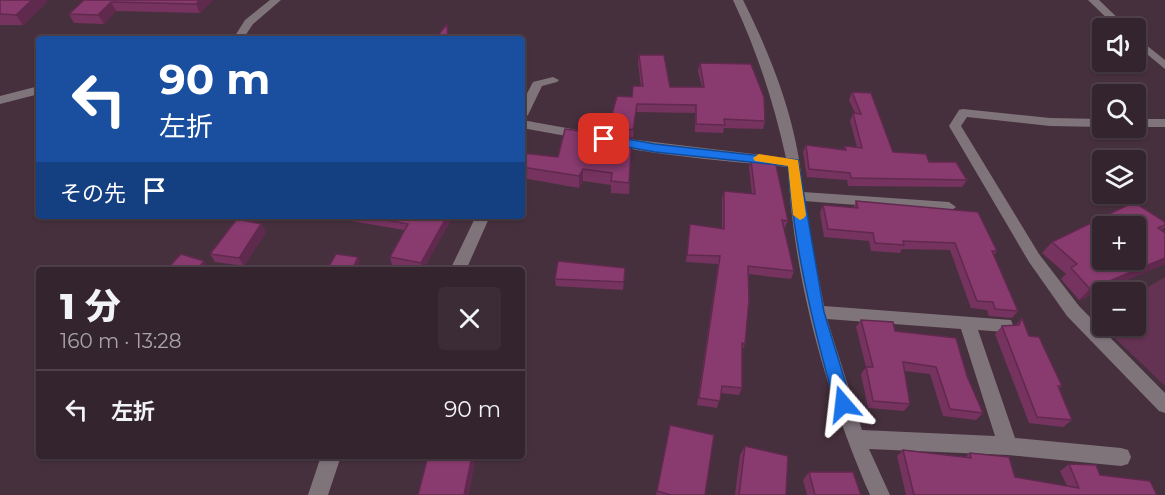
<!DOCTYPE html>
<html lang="ja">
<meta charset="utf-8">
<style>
body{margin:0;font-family:Montserrat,"Noto Sans JP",sans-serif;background:#3c2c36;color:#f1f3f6;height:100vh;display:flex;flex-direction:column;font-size:22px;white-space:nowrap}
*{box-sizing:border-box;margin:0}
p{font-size:20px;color:#a9a4aa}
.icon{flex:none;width:33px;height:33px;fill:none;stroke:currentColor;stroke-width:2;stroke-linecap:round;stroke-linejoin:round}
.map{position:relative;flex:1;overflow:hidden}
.panel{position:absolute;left:36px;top:267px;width:489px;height:192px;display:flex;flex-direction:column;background:#34242e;border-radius:6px;box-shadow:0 2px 4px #0004,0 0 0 2px #4e414a}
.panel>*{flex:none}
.guide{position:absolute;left:36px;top:36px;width:489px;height:183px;border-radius:6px;box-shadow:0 2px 4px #0004,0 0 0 2px #4e414a;background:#1a4fa0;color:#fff;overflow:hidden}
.tools{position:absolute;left:1092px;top:18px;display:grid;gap:12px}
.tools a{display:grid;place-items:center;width:54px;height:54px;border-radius:6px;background:#34242e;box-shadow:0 2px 4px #0004,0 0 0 2px #4e414a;font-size:30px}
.pin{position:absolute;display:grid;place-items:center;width:51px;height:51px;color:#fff;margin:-26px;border-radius:12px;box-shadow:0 3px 9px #0006}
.me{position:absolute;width:66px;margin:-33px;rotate:343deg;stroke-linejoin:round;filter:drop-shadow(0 0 4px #0008)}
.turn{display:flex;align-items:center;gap:21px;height:126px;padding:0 24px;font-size:27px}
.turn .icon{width:78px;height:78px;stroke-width:2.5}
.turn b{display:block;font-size:42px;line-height:51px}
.then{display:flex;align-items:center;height:57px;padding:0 24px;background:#0003;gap:12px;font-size:22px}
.round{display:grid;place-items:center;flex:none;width:63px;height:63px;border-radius:6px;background:#3c2c36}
.headline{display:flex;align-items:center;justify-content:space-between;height:102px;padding:0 24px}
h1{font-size:36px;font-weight:800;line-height:45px}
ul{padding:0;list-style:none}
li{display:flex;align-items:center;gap:18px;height:78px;padding:0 24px;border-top:2px solid #4e414a}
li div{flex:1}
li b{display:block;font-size:22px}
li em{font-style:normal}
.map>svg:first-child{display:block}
.green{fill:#643253}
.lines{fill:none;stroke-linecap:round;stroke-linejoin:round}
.minor{fill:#80747b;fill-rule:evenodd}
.wall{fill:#76335f}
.shaded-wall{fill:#60294e}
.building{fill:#893b6f;stroke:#60294e;stroke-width:1.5;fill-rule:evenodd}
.route{fill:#1a73e8;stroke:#114b97;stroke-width:1.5}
.slow{fill:#f59e0b}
</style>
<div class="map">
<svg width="1165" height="495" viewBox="0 0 1165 495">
<rect width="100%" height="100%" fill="#46303d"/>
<!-- green -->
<path class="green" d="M1165 277V386L1094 318 1102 313V326H1136V294Z"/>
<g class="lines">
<!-- minor -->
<path class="minor" d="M270 0H281L253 24 243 39H233L245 20Z
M733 0H743C773 60 798 124 803 192L949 202 956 207 949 212 804 201 824 306 1011 320 1013 325 1011 330 1005 332 978 330 1015 438 1121 448 1128 450 1131 457 1128 464 1121 466 1008 455 869 449 890 495H870C826 394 793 277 788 167 761 164 617 153 606 141L612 137 786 158C774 103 757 51 733 0ZM827 319 961 329 995 436 862 430Z
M1088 0H1099L1128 28H1117Z
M1136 37 1165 60V69L1136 45Z
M553 77 559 80 557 82 542 86 528 115 522 119V103L533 82Z
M39 86V94L0 104V96Z
M963 109 1050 118 1102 119V127L1050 126 967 117 961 126 1039 254 1079 306 1165 393V413L1159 411 1067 316 1029 262 949 126 959 110Z
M1136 119H1165V127H1136Z
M522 120 583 131 589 135 583 139 522 128Z
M476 216H490L466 270H450Z
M321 456H341L328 495H308Z"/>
</g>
<!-- wall -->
<path class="wall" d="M0 0H46L47 2 23 25H0Z
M84 0H213L200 13 116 11 104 24 74 23 69 14Z
M639 55 670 87H702L698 71 700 63 765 121 763 129 724 128 723 133 695 132V113L636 112 633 138 609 133V125L632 97 641 86 638 63Z
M852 92 893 152 929 162 967 180 962 187 848 186 847 180 807 177 803 152 806 145 843 150 845 146 857 147 850 121 853 113H855L849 100Z
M632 138 629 194 611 193V185L583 181 579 188 522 178V153L558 157Z
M751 160 788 221 784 229 794 271 791 279 748 274 745 344 742 351V388L739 395 721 393 717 408 697 405 718 264 686 262 690 224 722 229V199L724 191 752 194 749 168Z
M856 201 997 251 994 255 1018 311 1012 318 989 316 987 310 971 308 950 250 902 249 900 253 871 251 869 241 824 237 820 213 823 205 853 208Z
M322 216H453L423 270 392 265 390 257 404 230Z
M1165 222V227L1162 230 1165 233V264L1079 300 1061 279 1066 274 1042 253 1052 242Z
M266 232 244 266 215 262 210 254Z
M625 268 623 290 556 286 555 279Z
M1022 318 1029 336 1062 386 1059 389 1072 420 1063 427 1029 423 995 334 1002 326 1016 325Z
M861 320 895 331 967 376 983 413 976 420 943 416 930 374 904 371 910 404 904 411 868 408 861 374 866 367 856 327Z
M670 425 705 495H656Z
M745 446 786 495H735L740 455Z
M903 450 965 457 970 453 1015 477 1067 486 1060 471 1069 464 1157 495H906L897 456Z
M809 472 861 495H807L803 480Z"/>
<!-- shaded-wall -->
<path class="shaded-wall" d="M32 0H46L47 2 23 25 16 15Z
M200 0H213L200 13 196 4Z
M111 2 116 11 104 24 98 15Z
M583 169V181L579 188V176Z
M447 216H453L423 270 421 263Z
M261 224 266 232 244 266 239 258Z
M358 257 360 261 356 270H352Z
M1165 258V264L1079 300 1090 289Z
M204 261 210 269 209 270H197Z
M472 456H473L475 462 469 495H464Z"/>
<!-- building -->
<path class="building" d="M0 0H32L16 15 0 14Z
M84 0H200L196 4 111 2 98 15 69 14Z
M447 24 448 39H435Z
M639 55H664L670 87H704L700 63 751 64 764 97 765 121 724 119 725 125 696 124V105L637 104 633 130 609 125 617 96 632 97 633 86H643Z
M852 92 871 93 893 152 926 154 929 162H956L967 180 851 178 850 173 809 169 806 145 846 150 845 146 862 148 853 113 861 114Z
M565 129 632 138 629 183 611 181 612 173 583 169 579 176 522 167V153L558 157Z
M751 160H775L788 221 782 220 794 271 748 266 749 300 745 344 742 343V388L722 386 720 401 699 398 720 256 687 255 690 224 724 229V191L755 194Z
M856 201 978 212 997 251H992L1018 311 995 309 993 302 977 301 955 243 903 241 904 245 875 243 873 233 828 229 823 205 858 208Z
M1134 202 1165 222V225L1158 228 1165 233V258L1090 289 1071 268 1077 264 1052 242ZM1102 226H1136V260H1102Z
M363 216H447L421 263 390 257 408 224Z
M237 219 261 224 239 258 210 254Z
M181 254 204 261 197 270H166Z
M336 254 358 257 352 270H327Z
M558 261 625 268 624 282 555 279Z
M400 266 416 270H398Z
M1022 318 1029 336 1039 337 1062 386H1058L1072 420 1037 417 1002 326 1019 325Z
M861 320 893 322 895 331 956 338 967 376 983 413 950 409 936 367 903 362 910 404 873 401 866 367H873Z
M670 425 714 435 705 495H671L657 491Z
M745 446 788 456 786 495H739Z
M903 450 971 458 970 453 1009 457 1015 477 1079 488 1069 464 1096 465 1100 475 1150 481 1157 495H914Z
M428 456H472L464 495H418Z
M809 472H853L861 495H815Z"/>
<!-- route -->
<path class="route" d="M604 135 655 144 798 160 824 312 852 404 849 409 843 412 837 409 835 404C813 326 794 247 788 166L655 152 600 142V137Z"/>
<!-- slow -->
<path class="slow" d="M759 154 798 160 806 215 804 218 800 220 793 215 788 166 755 161 753 158Z"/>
</svg>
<div class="tools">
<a><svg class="icon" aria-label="sound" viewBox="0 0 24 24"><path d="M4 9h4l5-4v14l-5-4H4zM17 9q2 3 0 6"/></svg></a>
<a><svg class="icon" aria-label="search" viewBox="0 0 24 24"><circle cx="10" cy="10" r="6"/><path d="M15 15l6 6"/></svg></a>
<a><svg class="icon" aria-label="layers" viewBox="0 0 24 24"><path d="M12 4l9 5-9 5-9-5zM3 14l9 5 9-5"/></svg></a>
<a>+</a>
<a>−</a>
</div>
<div class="pin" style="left:604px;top:139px;background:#d93025"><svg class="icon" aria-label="arrive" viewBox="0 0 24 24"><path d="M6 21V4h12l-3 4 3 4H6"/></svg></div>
<svg class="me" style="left:843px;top:404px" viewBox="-20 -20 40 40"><path d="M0-17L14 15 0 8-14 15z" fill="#1a73e8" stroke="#fff" stroke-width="4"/></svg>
<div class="guide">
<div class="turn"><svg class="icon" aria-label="left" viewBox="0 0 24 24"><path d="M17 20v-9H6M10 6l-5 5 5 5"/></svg><div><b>90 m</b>左折</div></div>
<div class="then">その先<svg class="icon" aria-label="arrive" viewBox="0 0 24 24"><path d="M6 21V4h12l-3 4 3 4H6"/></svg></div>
</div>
<section class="panel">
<div class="headline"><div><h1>1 分</h1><p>160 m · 13:28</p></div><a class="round"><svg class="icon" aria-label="close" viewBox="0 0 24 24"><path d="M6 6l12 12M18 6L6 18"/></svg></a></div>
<ul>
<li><svg class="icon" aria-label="left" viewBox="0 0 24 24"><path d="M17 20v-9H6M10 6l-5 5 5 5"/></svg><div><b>左折</b></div><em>90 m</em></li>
</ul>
</section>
</div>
